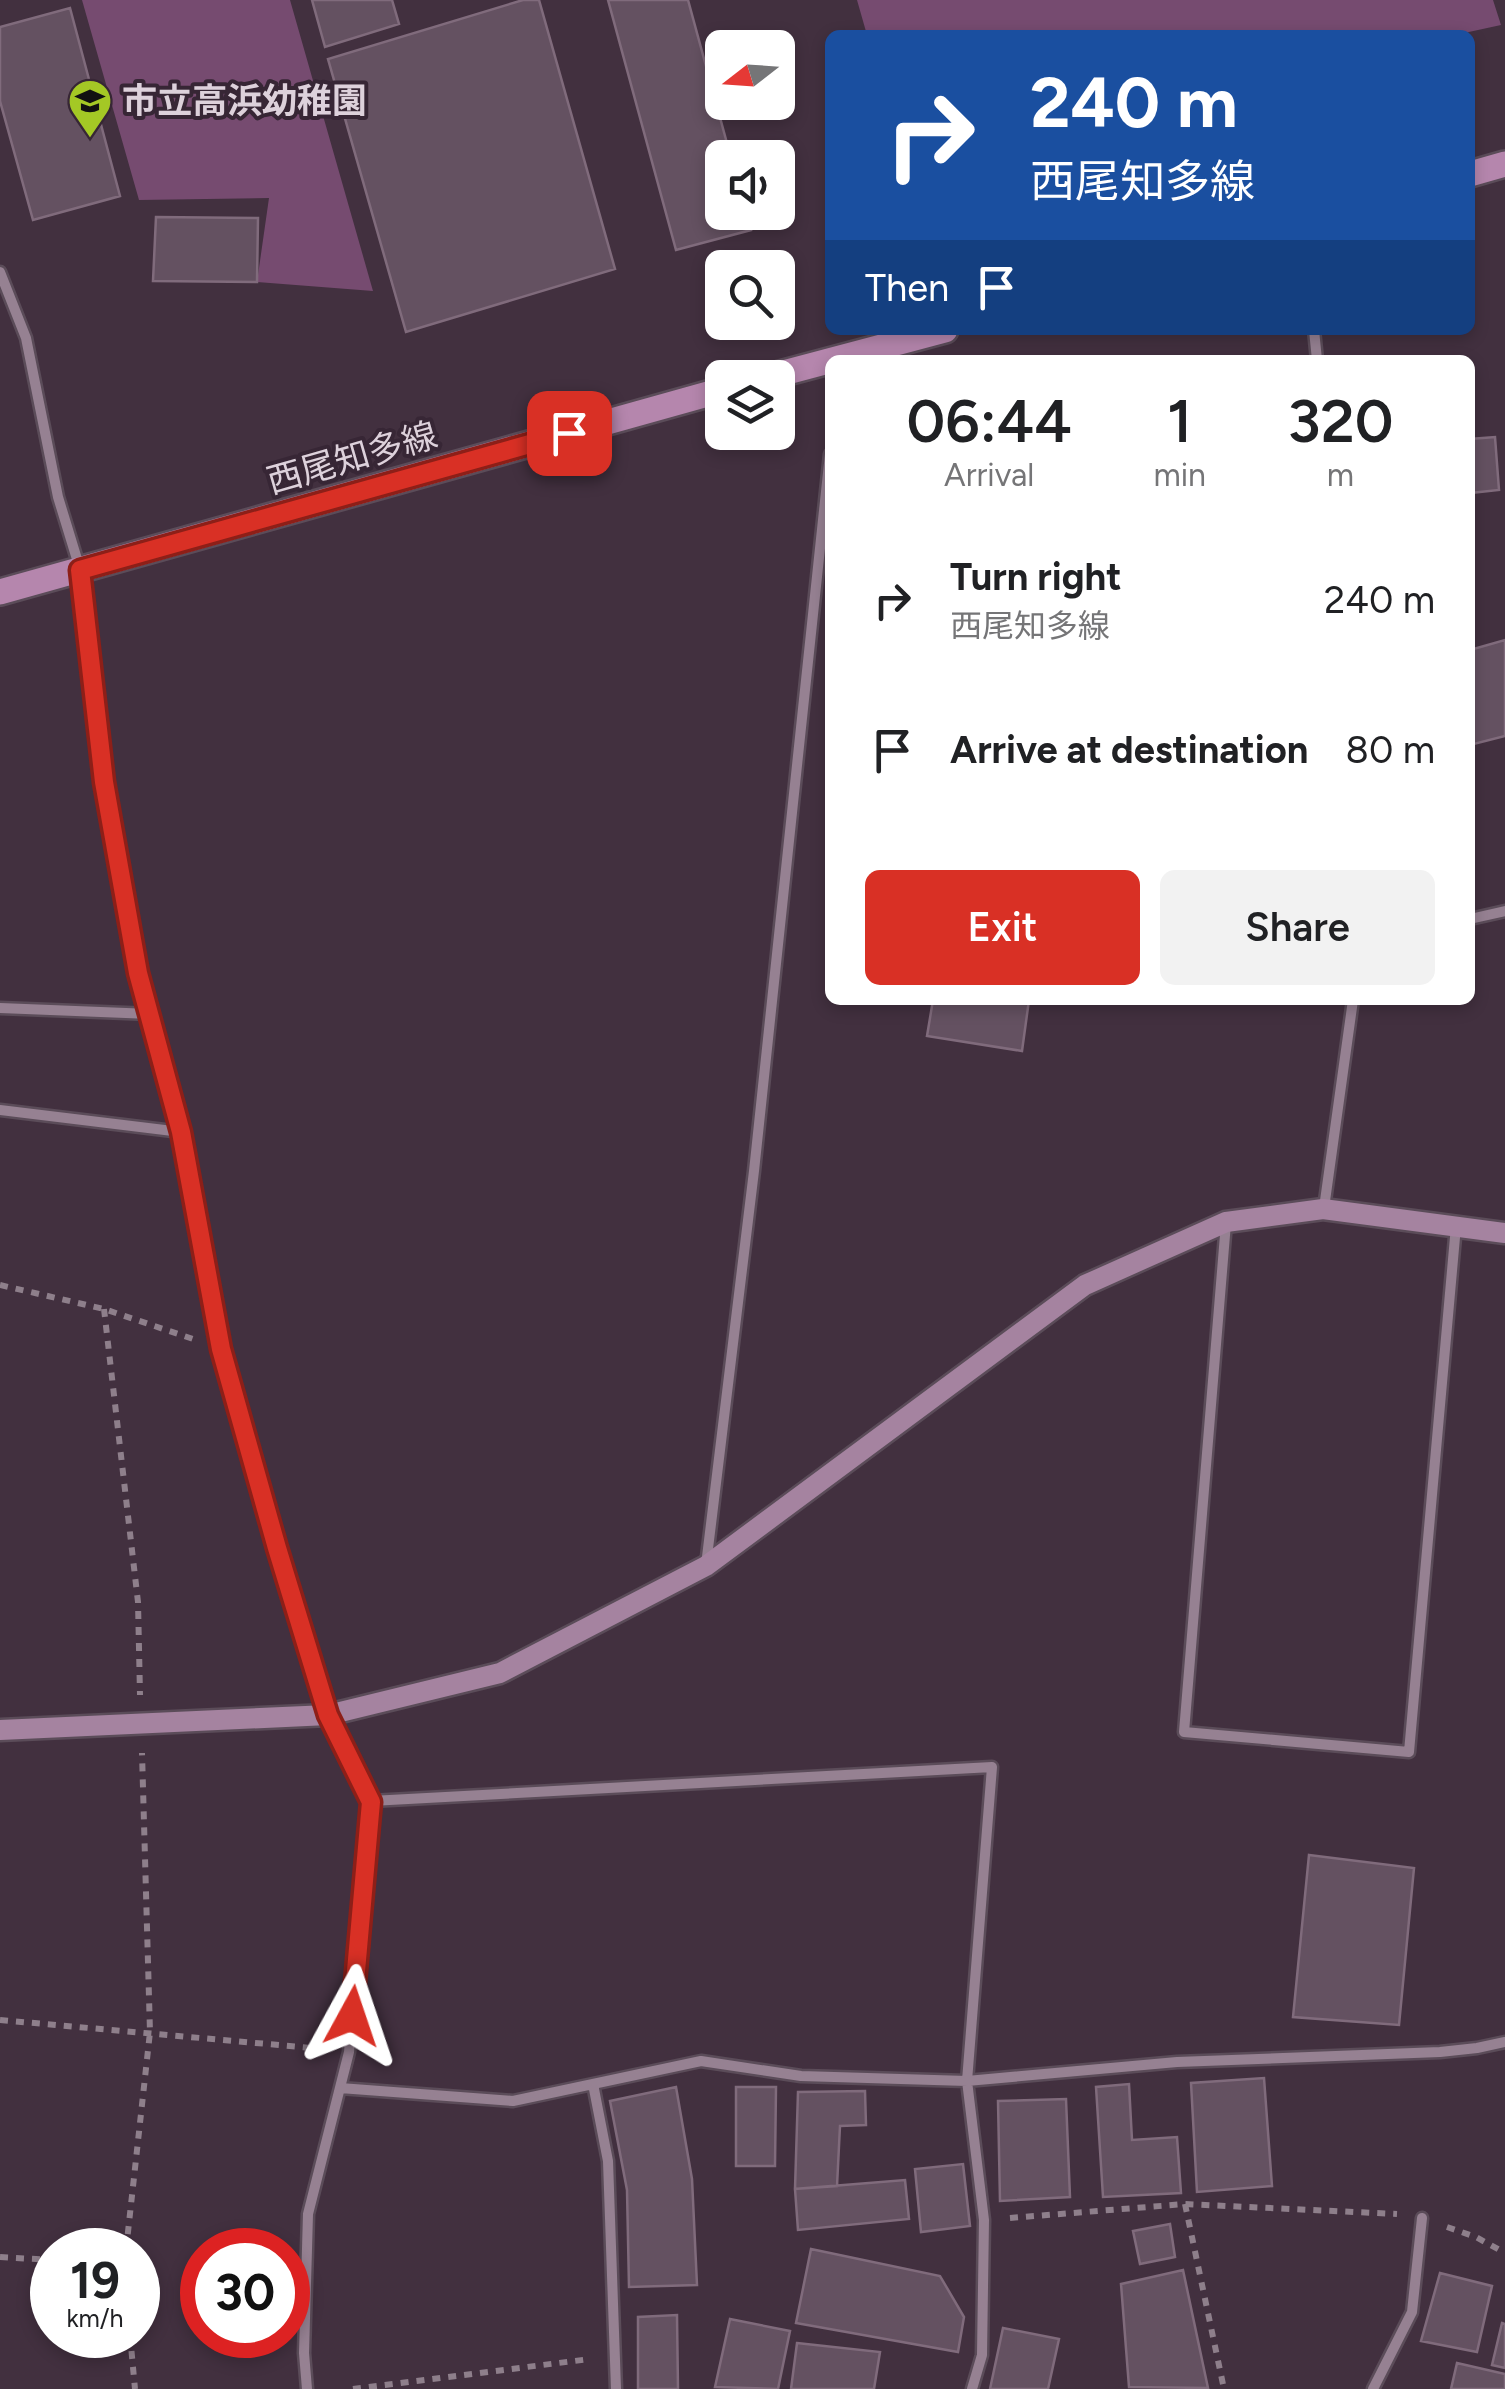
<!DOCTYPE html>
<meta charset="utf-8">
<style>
body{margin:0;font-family:Figtree,"Noto Sans JP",sans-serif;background:#f2f2f2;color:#202124;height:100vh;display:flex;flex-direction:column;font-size:38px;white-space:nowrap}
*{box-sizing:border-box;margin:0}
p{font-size:32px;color:#757577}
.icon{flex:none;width:55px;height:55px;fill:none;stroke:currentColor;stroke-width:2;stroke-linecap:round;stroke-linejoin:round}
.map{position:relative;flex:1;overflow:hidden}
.side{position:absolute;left:825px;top:355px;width:650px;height:650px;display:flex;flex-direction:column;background:#fff;border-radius:15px;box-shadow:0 5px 15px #0003}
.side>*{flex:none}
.hud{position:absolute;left:825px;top:30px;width:650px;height:305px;border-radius:15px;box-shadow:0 5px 15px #0003;background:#1a4fa0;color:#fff;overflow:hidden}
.needle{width:65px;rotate:253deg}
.buttons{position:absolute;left:705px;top:30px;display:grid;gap:20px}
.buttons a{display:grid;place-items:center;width:90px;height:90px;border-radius:15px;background:#fff;box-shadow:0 5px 15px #0003;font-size:50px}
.speed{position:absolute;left:30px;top:2228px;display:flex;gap:20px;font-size:50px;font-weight:700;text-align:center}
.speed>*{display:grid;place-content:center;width:130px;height:130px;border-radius:50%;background:#fff;box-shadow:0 5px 15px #0003;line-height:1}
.speed small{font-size:25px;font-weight:400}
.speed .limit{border:15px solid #d22;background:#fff;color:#111}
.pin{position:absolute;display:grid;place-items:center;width:85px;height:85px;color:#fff;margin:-42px;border-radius:20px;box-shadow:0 5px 15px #0006}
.me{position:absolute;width:110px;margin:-55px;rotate:5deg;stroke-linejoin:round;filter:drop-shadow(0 0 8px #0008)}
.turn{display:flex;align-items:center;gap:35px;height:210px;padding:0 40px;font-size:45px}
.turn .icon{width:130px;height:130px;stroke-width:2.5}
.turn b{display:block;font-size:70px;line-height:85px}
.then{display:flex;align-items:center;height:95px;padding:0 40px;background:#0003;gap:20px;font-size:38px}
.eta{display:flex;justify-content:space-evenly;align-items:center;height:170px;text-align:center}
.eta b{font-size:60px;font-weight:600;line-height:70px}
.action{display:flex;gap:20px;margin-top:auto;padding:20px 40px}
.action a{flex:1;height:115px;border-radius:15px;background:#d93025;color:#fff;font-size:40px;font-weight:600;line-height:115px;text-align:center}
.action a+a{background:#f2f2f2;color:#202124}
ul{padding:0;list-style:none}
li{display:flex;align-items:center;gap:30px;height:150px;padding:0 40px}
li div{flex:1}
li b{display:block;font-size:38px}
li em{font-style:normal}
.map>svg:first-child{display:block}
.green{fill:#764b70}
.building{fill:#645161;stroke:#806b7c;stroke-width:2.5}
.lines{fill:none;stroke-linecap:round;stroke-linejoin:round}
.street-casing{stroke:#5b4c59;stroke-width:15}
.secondary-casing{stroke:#5b4c59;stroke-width:25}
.primary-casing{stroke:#5b4c59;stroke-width:30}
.path{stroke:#8e7f8b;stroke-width:6;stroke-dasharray:8 8;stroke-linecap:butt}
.street{stroke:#968192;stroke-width:10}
.secondary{stroke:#a583a0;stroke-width:20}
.primary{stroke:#b586ad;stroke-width:25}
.route-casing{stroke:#8d1f18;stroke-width:25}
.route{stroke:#d93025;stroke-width:18}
.labels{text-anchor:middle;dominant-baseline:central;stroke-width:8;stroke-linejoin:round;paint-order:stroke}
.poi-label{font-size:35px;font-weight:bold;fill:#ddd1db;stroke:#372635;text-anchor:start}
.street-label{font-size:35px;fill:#ddd1db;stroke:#372635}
</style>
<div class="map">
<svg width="1505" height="2389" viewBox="0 0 1505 2389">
<rect width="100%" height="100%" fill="#42303f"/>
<!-- green -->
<path class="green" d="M82 0H290L373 291 257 282 269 198 139 200Z
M857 0H1493L1501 25 1455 35H867Z"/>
<!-- building -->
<path class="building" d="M312 0H392L399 24 325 47Z
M523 0H539L615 269 406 332 328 59Z
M608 0H688L731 158H722V212H746L751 230 676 250Z
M70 8 120 196 33 220 0 101V27Z
M156 217 258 218 257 282 153 281Z
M1495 437 1499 490 1470 493V439Z
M1505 640V736L1470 745V650Z
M933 1000H1029L1022 1051 927 1036Z
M1309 1855 1414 1868 1399 2025 1293 2017Z
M1264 2078 1272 2186 1197 2192 1191 2083Z
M1129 2084 1132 2140 1177 2137 1181 2193 1103 2197 1096 2087Z
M676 2087 692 2179 697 2285 629 2287 627 2190 610 2101Z
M736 2087H776L775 2166H736Z
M865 2091 866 2125 840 2126 837 2186 795 2189 798 2092Z
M1066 2099 1070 2197 1000 2201 998 2101Z
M963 2164 970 2226 921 2232 915 2169Z
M905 2180 909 2219 798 2230 795 2189Z
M1170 2224 1175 2257 1140 2264 1133 2231Z
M811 2249 940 2276 964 2317 958 2352 796 2323Z
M1183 2270 1208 2388 1129 2387 1121 2284Z
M1440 2273 1492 2286 1477 2352 1421 2341Z
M677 2315 678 2389H638V2317Z
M730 2319 790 2331 778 2389 715 2387Z
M1502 2323 1505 2324V2368L1492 2365Z
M1003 2328 1059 2339 1048 2389H990Z
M797 2343 880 2352 874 2389H791Z
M1457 2363 1505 2374V2389H1451Z"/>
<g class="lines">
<defs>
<path id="street" d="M0 272 26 338 58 497 80 569 104 782 138 973 181 1132 221 1349 277 1549 328 1715 371 1801 349 2052 308 2214 304 2353 307 2389
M1314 330 1317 360
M1470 919 1505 911
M0 1008 151 1014
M0 1110 181 1132
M1324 1208 1353 1000
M1226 1223 1184 1732 1409 1752 1456 1226
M706 1565 754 1171 830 454
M371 1801 992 1767 967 2081 984 2220 982 2355 972 2389
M593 2084 608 2161 616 2389
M340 2088 513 2101 701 2061 801 2076 967 2081 1177 2062 1440 2052 1477 2048 1505 2042
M1373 2389 1412 2312 1422 2218"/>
<path id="secondary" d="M0 1730 328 1715 500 1673 706 1566 1085 1285 1226 1222 1323 1209 1505 1233"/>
<path id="primary" d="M1470 174 1505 164
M765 378 945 330
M0 592 722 390"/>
</defs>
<!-- street casing -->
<use href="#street" class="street-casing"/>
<!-- secondary casing -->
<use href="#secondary" class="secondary-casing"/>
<!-- primary casing -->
<use href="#primary" class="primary-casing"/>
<!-- path -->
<path class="path" d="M0 1285 104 1309 196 1340
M104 1309 138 1602 140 1695
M0 2020 323 2049
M1185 2204 1224 2389
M1010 2218 1185 2204 1397 2214
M1447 2227 1476 2237 1505 2253
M126 2250 150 2032 142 1753
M0 2257 52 2260
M130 2335 135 2389
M353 2389 590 2359"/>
<!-- street -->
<use href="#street" class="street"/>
<!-- secondary -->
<use href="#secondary" class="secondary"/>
<!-- primary -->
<use href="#primary" class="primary"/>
</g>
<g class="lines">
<defs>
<path id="route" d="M352 2016 371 1802 328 1715 277 1548 221 1349 181 1132 138 973 104 782 80 570 569 433"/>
</defs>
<!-- route casing -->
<use href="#route" class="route-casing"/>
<!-- route -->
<use href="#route" class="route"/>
</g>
<!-- icons -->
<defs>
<symbol id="school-pin" viewBox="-11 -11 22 30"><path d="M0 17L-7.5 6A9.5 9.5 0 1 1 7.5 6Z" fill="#a4c825" stroke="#372635"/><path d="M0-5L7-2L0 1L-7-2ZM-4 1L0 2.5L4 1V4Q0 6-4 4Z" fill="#111"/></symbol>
</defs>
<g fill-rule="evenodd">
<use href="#school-pin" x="65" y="76" width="50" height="68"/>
</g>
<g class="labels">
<!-- poi labels -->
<g class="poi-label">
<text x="122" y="101">市立高浜幼稚園</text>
</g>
<!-- street labels -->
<g class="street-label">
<text transform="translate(352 458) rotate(-16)">西尾知多線</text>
</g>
</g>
</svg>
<div class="buttons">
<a><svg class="needle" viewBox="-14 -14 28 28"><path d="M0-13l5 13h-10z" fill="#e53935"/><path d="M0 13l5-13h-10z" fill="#757577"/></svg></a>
<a><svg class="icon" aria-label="sound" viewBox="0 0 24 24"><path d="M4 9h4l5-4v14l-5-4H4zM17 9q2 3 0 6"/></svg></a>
<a><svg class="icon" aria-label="search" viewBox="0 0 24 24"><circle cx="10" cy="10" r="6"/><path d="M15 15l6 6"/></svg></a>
<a><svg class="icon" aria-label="layers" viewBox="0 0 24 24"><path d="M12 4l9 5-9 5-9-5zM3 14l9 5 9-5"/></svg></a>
</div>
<div class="speed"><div>19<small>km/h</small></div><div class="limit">30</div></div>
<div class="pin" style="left:569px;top:433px;background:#d93025"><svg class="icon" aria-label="arrive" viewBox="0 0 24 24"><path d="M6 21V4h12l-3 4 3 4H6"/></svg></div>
<svg class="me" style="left:352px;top:2016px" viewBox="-20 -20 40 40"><path d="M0-17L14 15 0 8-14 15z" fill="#d93025" stroke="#fff" stroke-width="4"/></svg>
<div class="hud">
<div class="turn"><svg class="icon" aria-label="right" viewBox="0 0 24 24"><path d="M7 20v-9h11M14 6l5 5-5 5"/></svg><div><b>240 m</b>西尾知多線</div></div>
<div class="then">Then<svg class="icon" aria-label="arrive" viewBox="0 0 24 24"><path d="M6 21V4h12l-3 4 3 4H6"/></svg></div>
</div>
<section class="side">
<div class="eta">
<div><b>06:44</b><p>Arrival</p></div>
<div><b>1</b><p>min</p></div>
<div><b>320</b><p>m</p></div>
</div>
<ul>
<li><svg class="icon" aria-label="right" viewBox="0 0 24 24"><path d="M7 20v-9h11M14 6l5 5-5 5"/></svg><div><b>Turn right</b><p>西尾知多線</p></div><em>240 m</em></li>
<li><svg class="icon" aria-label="arrive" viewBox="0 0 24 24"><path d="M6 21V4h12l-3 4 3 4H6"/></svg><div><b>Arrive at destination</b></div><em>80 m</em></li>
</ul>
<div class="action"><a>Exit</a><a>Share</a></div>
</section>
</div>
